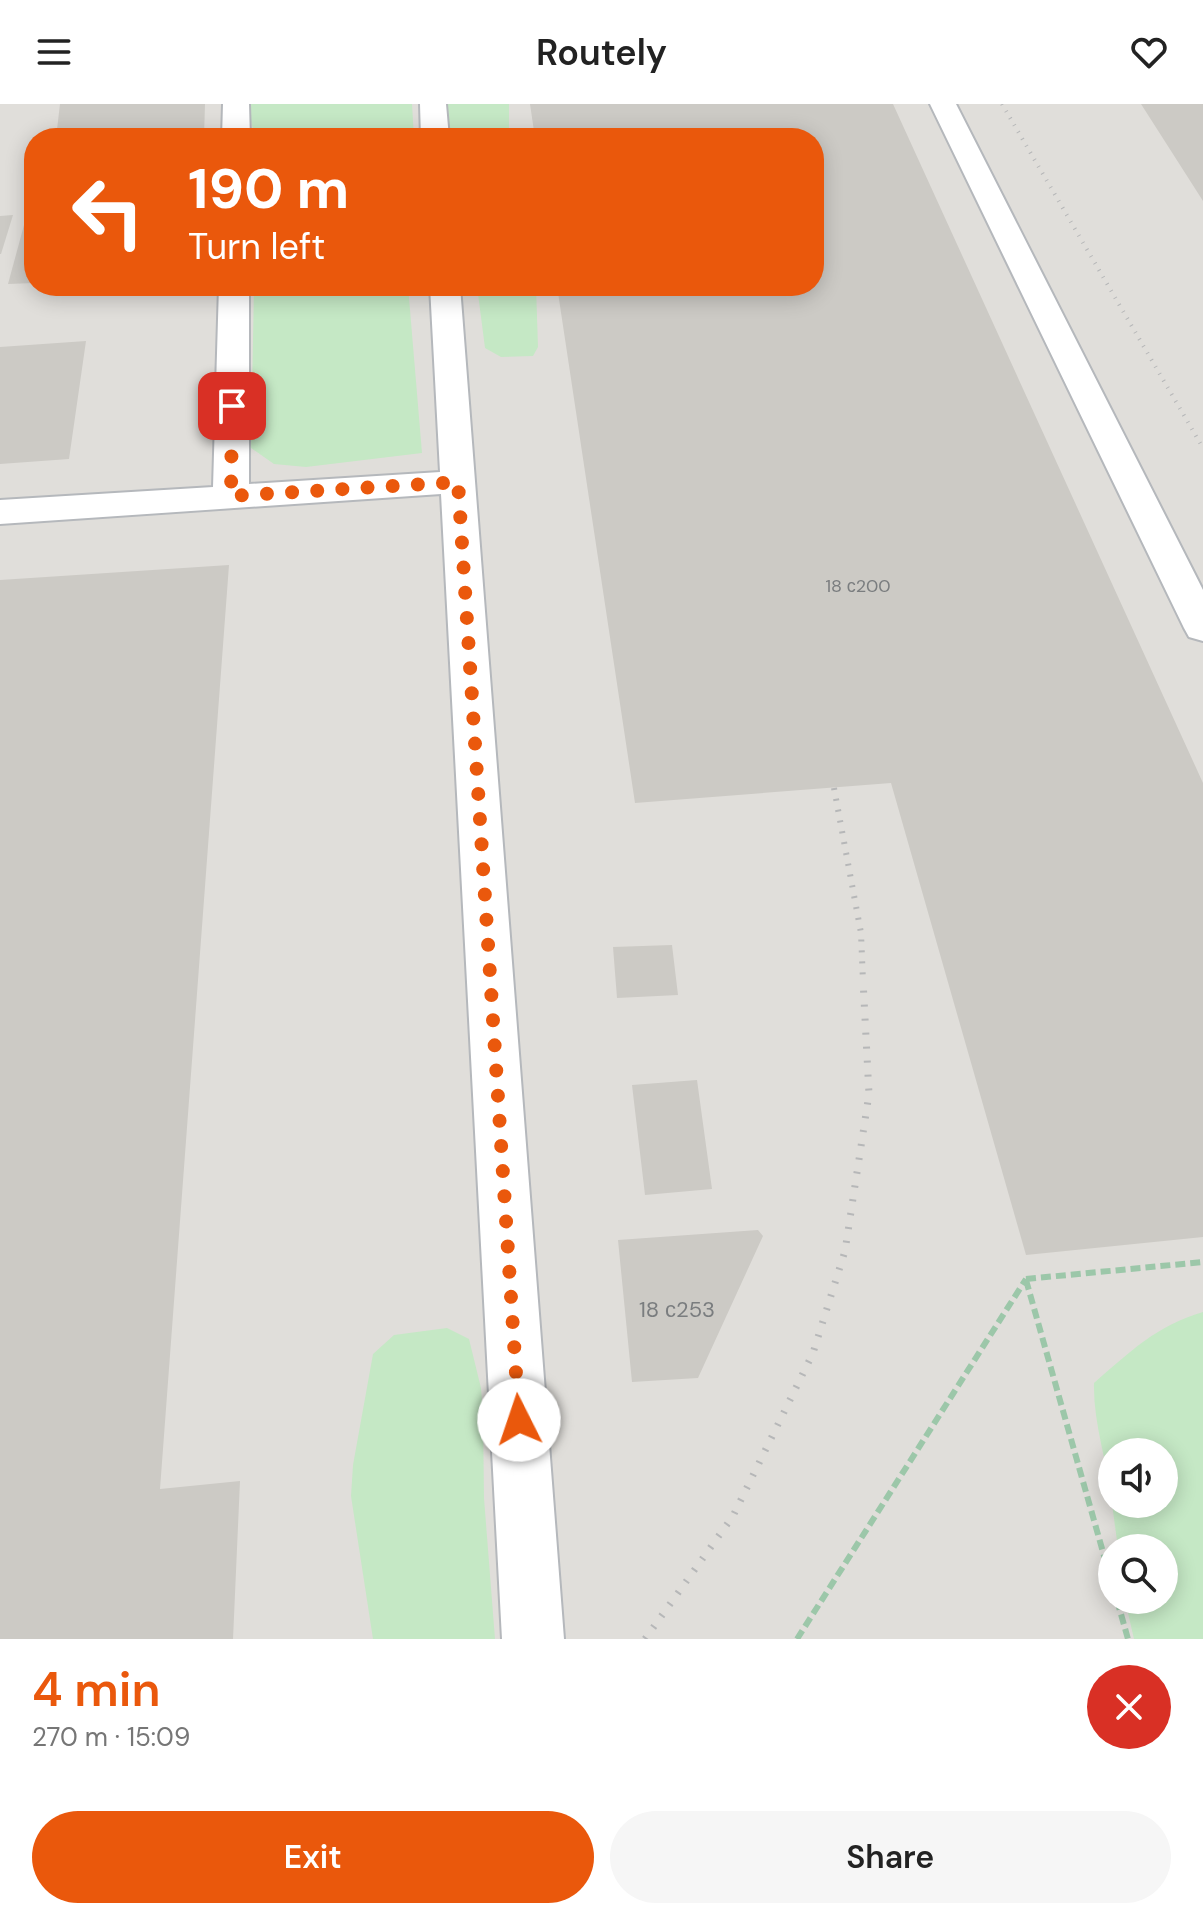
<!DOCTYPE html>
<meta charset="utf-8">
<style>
body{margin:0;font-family:"DM Sans",sans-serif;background:#f6f6f6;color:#222;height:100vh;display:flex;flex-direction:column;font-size:30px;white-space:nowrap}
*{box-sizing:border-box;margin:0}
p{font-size:26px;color:#767676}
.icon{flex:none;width:44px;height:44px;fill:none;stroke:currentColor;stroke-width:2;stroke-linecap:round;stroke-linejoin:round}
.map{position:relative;height:1535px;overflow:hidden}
.side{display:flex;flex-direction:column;background:#fff;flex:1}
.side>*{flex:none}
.hud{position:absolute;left:24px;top:24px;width:800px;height:168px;border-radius:32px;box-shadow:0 4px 20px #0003;background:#ea580c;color:#fff;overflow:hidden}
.fabs{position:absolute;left:1098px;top:1334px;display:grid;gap:16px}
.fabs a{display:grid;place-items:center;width:80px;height:80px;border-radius:50%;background:#fff;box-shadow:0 4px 20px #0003;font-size:40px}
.pin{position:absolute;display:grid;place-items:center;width:68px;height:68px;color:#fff;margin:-34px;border-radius:16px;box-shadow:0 4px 12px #0006}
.me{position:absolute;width:88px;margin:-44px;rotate:356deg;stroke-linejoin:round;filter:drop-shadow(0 0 6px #0008)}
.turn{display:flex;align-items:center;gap:28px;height:168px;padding:0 32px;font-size:36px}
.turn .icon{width:104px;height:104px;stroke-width:2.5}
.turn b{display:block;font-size:56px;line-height:68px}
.round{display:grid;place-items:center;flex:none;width:84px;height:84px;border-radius:42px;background:#f6f6f6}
.headline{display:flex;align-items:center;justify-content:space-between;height:136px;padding:0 32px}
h1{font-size:48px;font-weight:600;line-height:60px;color:#ea580c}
.button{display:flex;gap:16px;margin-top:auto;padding:16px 32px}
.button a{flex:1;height:92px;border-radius:48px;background:#ea580c;color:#fff;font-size:32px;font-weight:600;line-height:92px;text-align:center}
.button a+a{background:#f6f6f6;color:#222}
header{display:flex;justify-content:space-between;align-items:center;height:104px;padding:0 32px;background:#fff;font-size:36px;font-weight:600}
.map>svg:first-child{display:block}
.industrial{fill:#e0deda;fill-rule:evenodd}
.green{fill:#c5e8c5}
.building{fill:#cccac5}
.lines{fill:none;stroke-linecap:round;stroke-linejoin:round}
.minor-casing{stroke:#b5b8bc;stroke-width:4}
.path{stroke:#9cc7a9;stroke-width:6;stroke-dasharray:10 5;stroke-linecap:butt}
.minor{fill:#fff;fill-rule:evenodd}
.rail-far2{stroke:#b6b7b8;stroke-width:4;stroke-dasharray:1 7;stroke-linecap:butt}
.rail-far1{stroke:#b6b7b8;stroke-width:6;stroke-dasharray:2 9;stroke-linecap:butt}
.rail{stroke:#b6b7b8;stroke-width:7;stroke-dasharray:2 12;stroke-linecap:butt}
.route{stroke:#ea580c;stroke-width:14;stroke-dasharray:0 25.2}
.labels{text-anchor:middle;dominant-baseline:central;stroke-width:6;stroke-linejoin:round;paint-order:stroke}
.number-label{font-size:18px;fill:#7a7d7f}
.near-number-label{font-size:22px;fill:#7a7d7f}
</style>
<header><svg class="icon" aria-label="menu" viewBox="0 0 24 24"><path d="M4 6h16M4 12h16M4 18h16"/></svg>Routely<svg class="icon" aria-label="heart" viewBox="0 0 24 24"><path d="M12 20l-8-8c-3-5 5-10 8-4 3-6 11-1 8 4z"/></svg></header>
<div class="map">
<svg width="1203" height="1535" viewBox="0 0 1203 1535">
<rect width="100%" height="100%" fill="#f1efe8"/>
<!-- industrial -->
<path class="industrial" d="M0 0H1203V1535H0ZM34 34H814V182H34ZM1112 1348H1164V1400H1112ZM1112 1444H1164V1496H1112Z"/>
<!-- green -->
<path class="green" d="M247 0H412L414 34H255Z
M445 0H509V34H447Z
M254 182H408L422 349 306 363 274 360 251 344Z
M477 182H536L538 243 533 252 501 253 485 244Z
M1203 1208V1535H1134L1125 1496H1164V1444H1118L1112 1400H1164V1348H1112V1397C1107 1357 1093 1319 1094 1279 1131 1247 1156 1222 1203 1208Z
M447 1224 469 1235 481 1284 483 1311 484 1394 495 1535H373L351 1392 353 1361 373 1250 394 1231Z"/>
<!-- building -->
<path class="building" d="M60 0H205L204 33 56 34Z
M530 0H893L1203 679V1133L1026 1151 891 679 635 699 557 182H814V34H535Z
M1141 0H1203V97Z
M27 110H34V179L8 180Z
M13 111 1 150H0V112Z
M83 182H202V184L82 191Z
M86 237 69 355 0 360V243Z
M229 461 160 1385 240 1377 233 1535H0V476Z
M672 841 678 891 617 894 613 843Z
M697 976 712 1085 645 1091 632 981Z
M758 1126 763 1132 698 1274 632 1278 618 1136Z"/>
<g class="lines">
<defs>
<path id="minor" d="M223 0H249L250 34H222Z
M420 0H446L449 34H421Z
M930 0H956L1203 486V537L1189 533 1184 524Z
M219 182H249V380L440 368 430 182H460L564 1535H502L441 390 0 420V396L213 383Z"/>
</defs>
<!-- minor casing -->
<use href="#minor" class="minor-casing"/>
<!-- path -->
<path class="path" d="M1026 1175 1203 1158
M1026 1176 1112 1480
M1117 1496 1128 1535
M797 1535 1026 1175"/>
<!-- minor -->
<use href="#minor" class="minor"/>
<!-- rail-far2 -->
<path class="rail-far2" d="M1002 0 1203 344"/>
<!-- rail-far1 -->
<path class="rail-far1" d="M834 684 861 829 863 878"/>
<!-- rail -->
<path class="rail" d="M645 1535 733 1412 813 1249 845 1147 869 990 863 876"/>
</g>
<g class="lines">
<!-- route -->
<path class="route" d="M232 302 231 392 458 378 519 1316"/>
</g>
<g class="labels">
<!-- number labels -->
<g class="number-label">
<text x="858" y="482">18 с200</text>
</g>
<!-- near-number labels -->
<g class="near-number-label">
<text x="677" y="1205">18 с253</text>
</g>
</g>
</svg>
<div class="fabs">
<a><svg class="icon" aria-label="sound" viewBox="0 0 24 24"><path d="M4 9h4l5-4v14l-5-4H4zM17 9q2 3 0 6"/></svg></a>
<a><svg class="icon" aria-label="search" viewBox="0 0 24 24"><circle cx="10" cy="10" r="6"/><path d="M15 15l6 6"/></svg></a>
</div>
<div class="pin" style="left:232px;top:302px;background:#d93025"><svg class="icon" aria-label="arrive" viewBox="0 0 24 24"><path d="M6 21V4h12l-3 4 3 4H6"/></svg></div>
<svg class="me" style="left:519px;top:1316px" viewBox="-20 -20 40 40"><circle r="19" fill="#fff"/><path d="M0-13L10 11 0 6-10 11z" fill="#ea580c"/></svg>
<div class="hud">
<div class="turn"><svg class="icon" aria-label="left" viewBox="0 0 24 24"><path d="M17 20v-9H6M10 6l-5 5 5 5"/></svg><div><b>190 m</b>Turn left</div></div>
</div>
</div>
<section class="side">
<div class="headline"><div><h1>4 min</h1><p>270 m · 15:09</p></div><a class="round" style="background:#d93025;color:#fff"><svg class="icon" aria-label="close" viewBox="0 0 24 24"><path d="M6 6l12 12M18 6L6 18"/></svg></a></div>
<div class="button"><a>Exit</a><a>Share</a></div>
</section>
